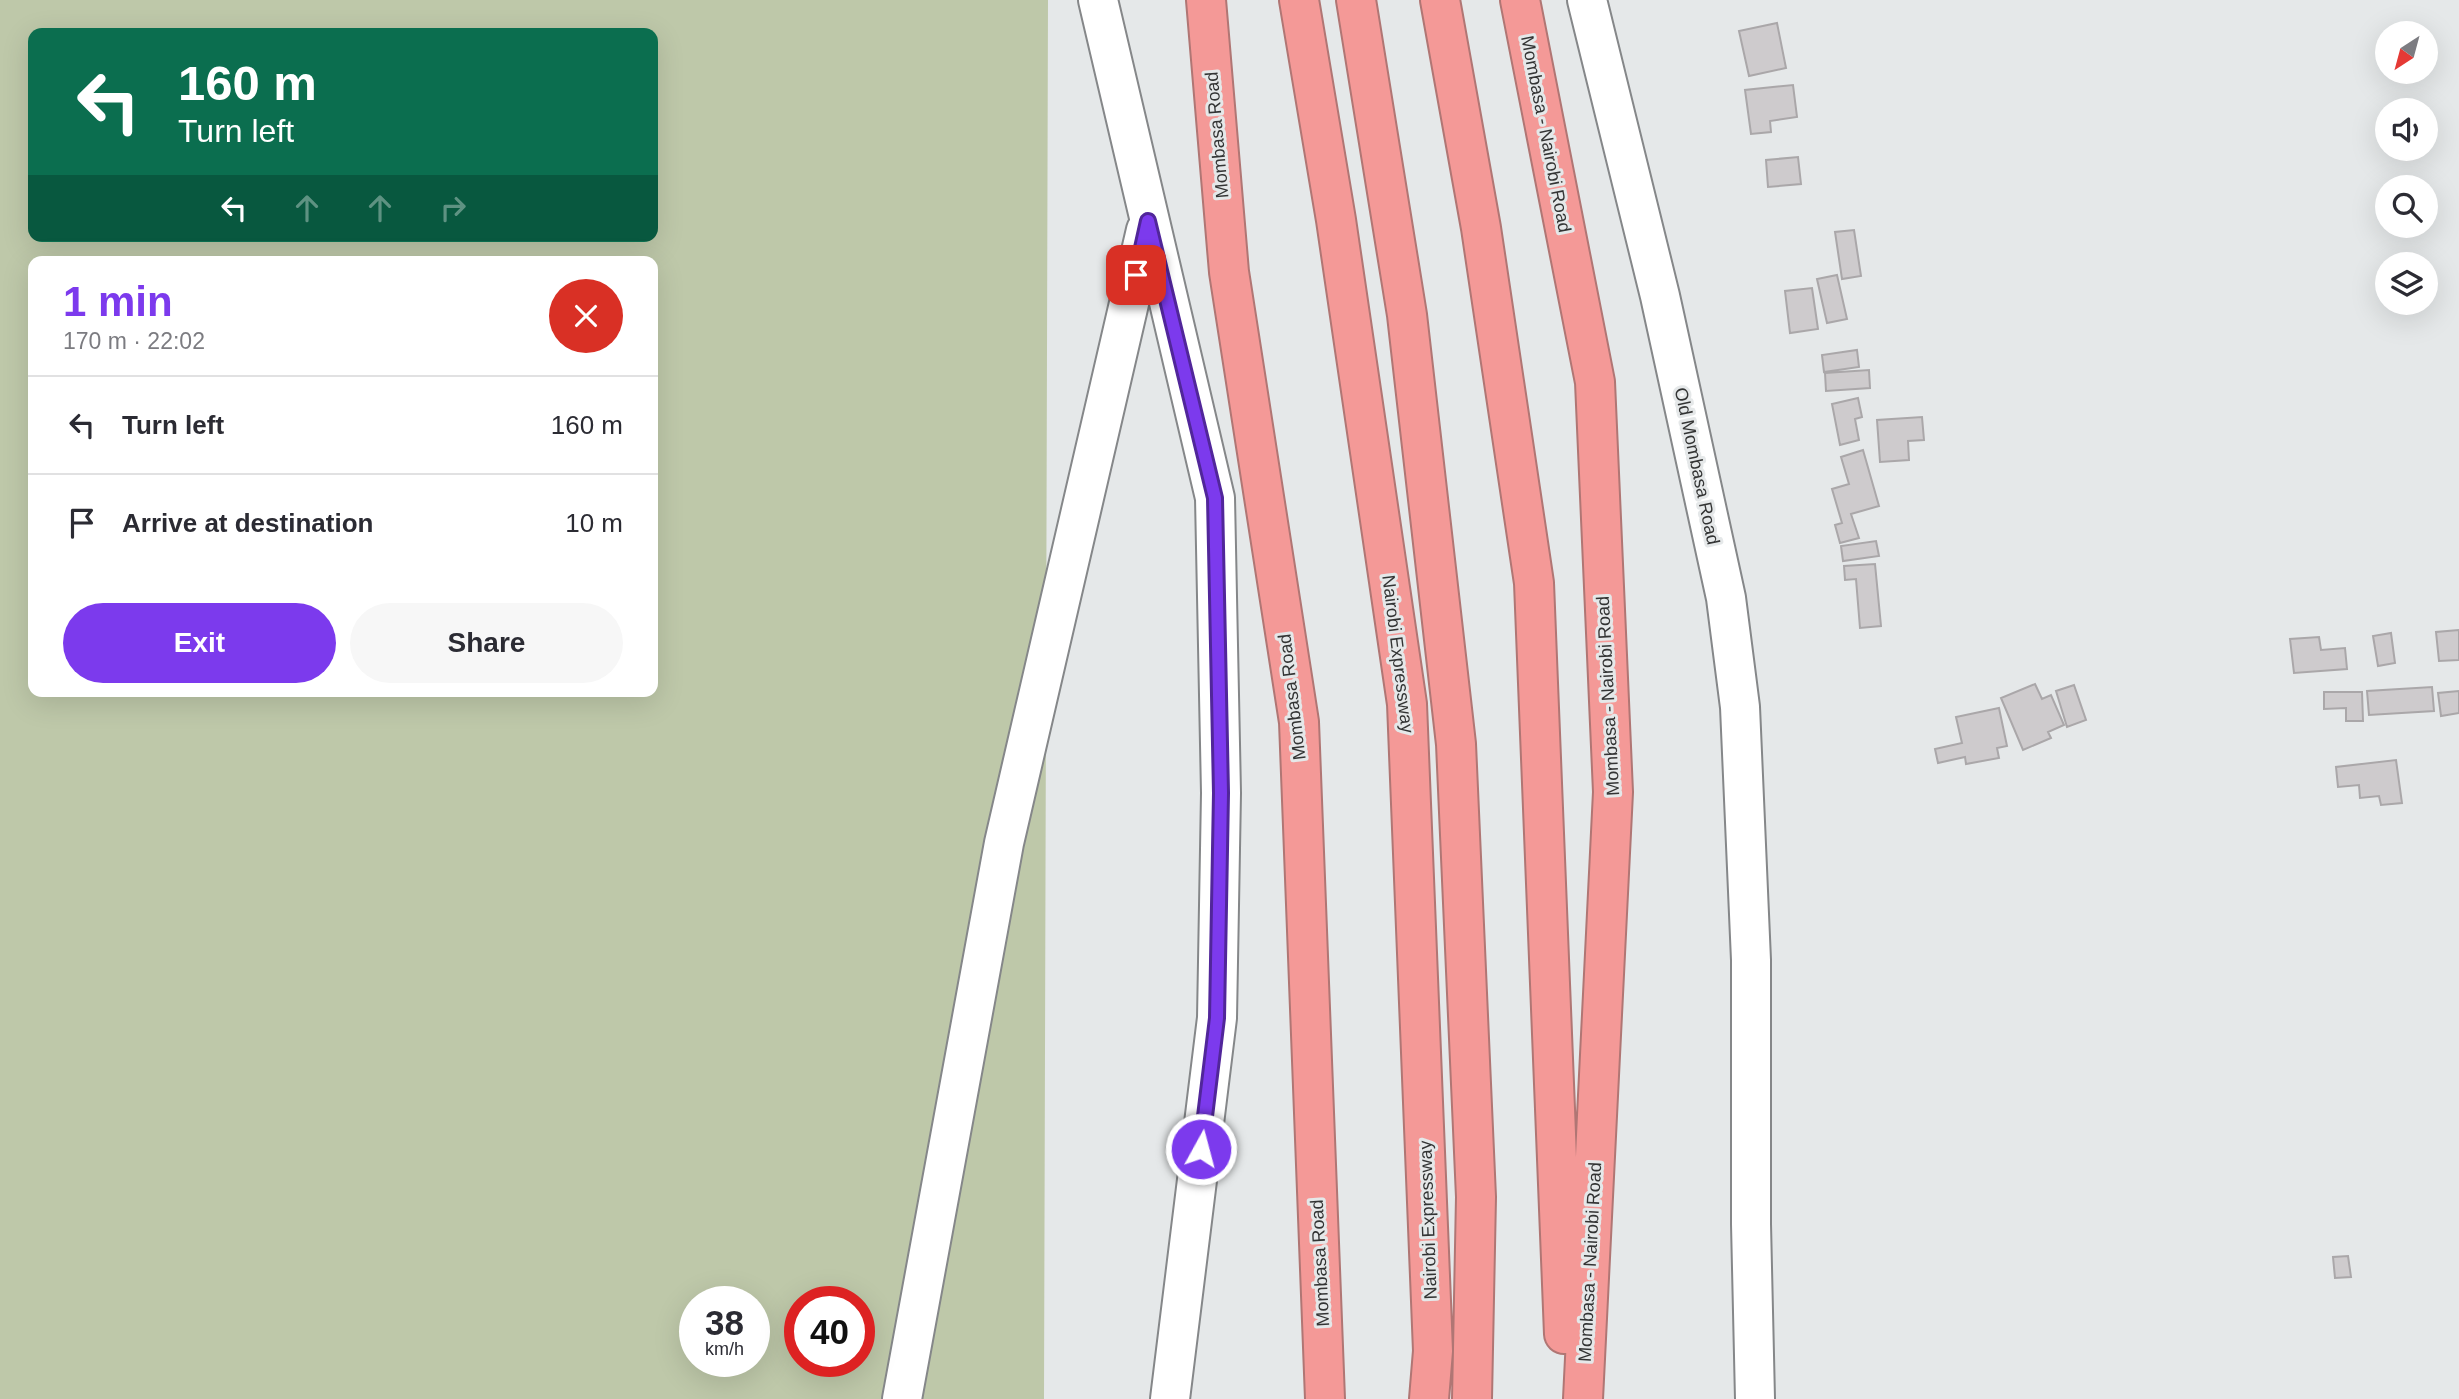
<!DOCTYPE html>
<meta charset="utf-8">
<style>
body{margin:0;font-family:Arial,sans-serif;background:#f7f7f7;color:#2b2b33;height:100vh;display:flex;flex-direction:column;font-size:26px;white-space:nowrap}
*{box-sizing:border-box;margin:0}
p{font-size:23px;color:#7c7c81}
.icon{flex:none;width:38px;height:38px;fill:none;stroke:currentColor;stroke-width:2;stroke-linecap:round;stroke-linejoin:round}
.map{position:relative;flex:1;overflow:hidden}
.side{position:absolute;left:28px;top:256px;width:630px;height:441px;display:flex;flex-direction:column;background:#fff;border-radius:14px;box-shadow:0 7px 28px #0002}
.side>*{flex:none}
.banner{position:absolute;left:28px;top:28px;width:630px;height:214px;border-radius:14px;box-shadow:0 7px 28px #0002;background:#0b6e4f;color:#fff;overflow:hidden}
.needle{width:46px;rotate:216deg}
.controls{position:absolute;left:2375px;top:21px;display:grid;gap:14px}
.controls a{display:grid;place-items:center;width:63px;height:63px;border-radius:50%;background:#fff;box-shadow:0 7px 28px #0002;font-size:35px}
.speed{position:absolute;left:679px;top:1286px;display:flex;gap:14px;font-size:35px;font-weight:700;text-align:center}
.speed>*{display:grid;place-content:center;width:91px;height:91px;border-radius:50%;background:#fff;box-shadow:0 7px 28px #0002;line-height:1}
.speed small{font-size:18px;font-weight:400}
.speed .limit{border:10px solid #d22;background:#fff;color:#111}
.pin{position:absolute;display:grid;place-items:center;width:60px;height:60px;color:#fff;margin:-30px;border-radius:14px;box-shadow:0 4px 10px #0006}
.me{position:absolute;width:77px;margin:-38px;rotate:7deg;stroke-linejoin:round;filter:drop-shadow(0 0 5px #0008)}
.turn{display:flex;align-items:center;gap:24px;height:147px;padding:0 35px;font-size:32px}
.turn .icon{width:91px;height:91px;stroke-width:2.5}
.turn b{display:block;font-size:49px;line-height:60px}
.lanes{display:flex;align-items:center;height:66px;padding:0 35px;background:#0003;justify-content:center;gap:35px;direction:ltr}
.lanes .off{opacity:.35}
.round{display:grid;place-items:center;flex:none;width:74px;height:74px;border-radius:37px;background:#f7f7f7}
.overview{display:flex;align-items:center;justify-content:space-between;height:119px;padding:0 35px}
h1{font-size:42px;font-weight:600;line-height:52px;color:#7c3aed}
.button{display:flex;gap:14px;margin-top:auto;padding:14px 35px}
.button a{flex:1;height:80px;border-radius:42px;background:#7c3aed;color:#fff;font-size:28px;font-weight:600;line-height:80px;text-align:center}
.button a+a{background:#f7f7f7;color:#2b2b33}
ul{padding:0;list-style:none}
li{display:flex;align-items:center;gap:21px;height:98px;padding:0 35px;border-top:2px solid #e1e1e2}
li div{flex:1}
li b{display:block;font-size:26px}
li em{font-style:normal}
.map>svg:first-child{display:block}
.green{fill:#bec8a9;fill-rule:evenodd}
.building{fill:#cecbcd;stroke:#aaa7a9;stroke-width:2}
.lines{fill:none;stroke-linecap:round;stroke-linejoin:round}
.minor-casing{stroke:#858789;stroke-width:42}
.highway-casing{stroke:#b07674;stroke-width:42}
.minor{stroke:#fff;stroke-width:38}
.highway{stroke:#f49997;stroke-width:38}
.route-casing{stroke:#51269a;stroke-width:18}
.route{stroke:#7c3aed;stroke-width:12}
.labels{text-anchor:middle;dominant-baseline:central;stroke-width:6;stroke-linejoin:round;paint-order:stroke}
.street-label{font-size:18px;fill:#333434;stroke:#e5e8e9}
</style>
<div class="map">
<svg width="2459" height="1399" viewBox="0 0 2459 1399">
<rect width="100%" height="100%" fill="#e5e8e9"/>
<!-- green -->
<path class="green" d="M0 0H1048L1044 1399H0ZM33 33H653V236H33ZM33 261H653V691H33ZM695 1302H754V1362H695ZM800 1302H859V1362H800Z"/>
<!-- building -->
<path class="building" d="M1777 23 1786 68 1749 76 1739 31Z
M1793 85 1797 117 1770 121 1771 132 1751 134 1745 90Z
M1798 157 1801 184 1768 187 1766 160Z
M1854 230 1861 276 1842 279 1835 232Z
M1837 275 1847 319 1827 323 1817 279Z
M1812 288 1818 329 1790 333 1785 291Z
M1857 350 1859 367 1824 372 1822 355Z
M1869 370 1870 388 1826 391 1825 373Z
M1858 398 1862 417 1855 419 1859 440 1840 445 1832 404Z
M1922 417 1924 440 1908 441 1909 460 1880 462 1877 420Z
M1863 450 1879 506 1851 514 1859 538 1840 543 1835 525 1842 523 1832 489 1849 484 1841 457Z
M1876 541 1879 556 1843 561 1841 546Z
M1875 564 1881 626 1860 628 1856 579 1845 580 1844 566Z
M2459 630V660L2439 661 2436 632Z
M2391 633 2395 663 2378 666 2373 636Z
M2319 637 2321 650 2345 648 2347 669 2294 673 2290 639Z
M2035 684 2042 699 2051 695 2064 725 2048 732 2051 738 2023 750 2001 698Z
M2074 685 2086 720 2067 727 2056 691Z
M2432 687 2434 711 2369 715 2367 691Z
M2459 691V713L2441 716 2438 693Z
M2324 692H2362L2363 721H2346V708L2324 709Z
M1999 708 2007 746 1997 748 1999 758 1966 764 1965 757 1938 763 1935 749 1962 743 1956 717Z
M2396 760 2402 803 2381 805 2379 796 2360 798 2359 785 2338 787 2336 767Z
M2348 1256 2351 1277 2335 1278 2333 1257Z"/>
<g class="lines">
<defs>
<path id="minor" d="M1098 0 1215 498 1221 793 1217 1018 1170 1399
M1587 0 1660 296 1726 598 1740 707 1751 960V1224L1755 1399
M902 1399 1004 843 1146 230"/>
<path id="highway" d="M1206 0 1229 272 1299 722 1325 1399
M1299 0 1336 220 1407 704 1433 1351 1429 1399
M1356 0 1407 315 1456 744 1476 1197 1472 1399
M1440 0 1481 228 1534 583 1564 1334
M1520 0 1595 382 1613 792 1583 1399"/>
</defs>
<!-- minor casing -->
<use href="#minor" class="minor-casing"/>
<!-- highway casing -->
<use href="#highway" class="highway-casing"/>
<!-- minor -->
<use href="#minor" class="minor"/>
<!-- highway -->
<use href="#highway" class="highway"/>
</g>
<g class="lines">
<defs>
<path id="route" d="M1136 275 1148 221 1215 498 1221 793 1217 1018 1201 1149"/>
</defs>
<!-- route casing -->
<use href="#route" class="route-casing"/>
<!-- route -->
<use href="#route" class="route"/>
</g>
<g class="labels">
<!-- street labels -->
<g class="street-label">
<text transform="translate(1546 134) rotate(79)">Mombasa - Nairobi Road</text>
<text transform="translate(1217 135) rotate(-95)">Mombasa Road</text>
<text transform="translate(1697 466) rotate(78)">Old Mombasa Road</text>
<text transform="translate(1398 654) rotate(83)">Nairobi Expressway</text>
<text transform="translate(1608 696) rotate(-93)">Mombasa - Nairobi Road</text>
<text transform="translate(1292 697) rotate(-97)">Mombasa Road</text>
<text transform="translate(1428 1220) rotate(-92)">Nairobi Expressway</text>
<text transform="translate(1590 1262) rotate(-87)">Mombasa - Nairobi Road</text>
<text transform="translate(1320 1263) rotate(-93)">Mombasa Road</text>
</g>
</g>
</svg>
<div class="controls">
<a><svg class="needle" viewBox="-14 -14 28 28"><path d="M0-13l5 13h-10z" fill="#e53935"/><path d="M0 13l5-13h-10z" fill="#7c7c81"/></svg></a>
<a><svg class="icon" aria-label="sound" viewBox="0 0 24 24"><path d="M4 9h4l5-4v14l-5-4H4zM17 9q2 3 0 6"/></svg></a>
<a><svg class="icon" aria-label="search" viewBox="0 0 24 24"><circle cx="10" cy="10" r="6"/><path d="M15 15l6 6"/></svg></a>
<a><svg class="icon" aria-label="layers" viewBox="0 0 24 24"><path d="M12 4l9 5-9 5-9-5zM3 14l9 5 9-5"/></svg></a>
</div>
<div class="speed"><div>38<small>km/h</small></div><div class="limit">40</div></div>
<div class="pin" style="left:1136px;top:275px;background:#d93025"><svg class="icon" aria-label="arrive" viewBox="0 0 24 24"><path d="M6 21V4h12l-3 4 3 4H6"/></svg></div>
<svg class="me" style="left:1201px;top:1149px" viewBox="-20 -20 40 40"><circle r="17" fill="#7c3aed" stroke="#fff" stroke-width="3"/><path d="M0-11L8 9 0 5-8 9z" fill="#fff"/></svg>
<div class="banner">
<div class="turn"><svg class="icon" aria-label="left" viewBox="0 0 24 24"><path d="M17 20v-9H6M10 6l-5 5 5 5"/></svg><div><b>160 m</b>Turn left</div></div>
<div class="lanes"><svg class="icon" aria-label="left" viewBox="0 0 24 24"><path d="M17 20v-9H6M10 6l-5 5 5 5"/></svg><svg class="icon off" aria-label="ahead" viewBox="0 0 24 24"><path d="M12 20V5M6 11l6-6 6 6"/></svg><svg class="icon off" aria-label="ahead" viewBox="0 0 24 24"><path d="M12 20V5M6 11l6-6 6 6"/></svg><svg class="icon off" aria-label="right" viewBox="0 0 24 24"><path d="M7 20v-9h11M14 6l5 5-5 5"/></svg></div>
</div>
<section class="side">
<div class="overview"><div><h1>1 min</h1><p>170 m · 22:02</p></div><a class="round" style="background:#d93025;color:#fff"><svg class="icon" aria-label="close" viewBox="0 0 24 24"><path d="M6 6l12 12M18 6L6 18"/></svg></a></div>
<ul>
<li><svg class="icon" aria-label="left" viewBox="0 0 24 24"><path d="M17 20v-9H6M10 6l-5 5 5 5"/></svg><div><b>Turn left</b></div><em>160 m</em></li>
<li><svg class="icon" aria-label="arrive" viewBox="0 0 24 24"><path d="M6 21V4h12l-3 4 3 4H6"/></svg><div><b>Arrive at destination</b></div><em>10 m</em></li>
</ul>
<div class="button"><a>Exit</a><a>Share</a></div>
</section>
</div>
